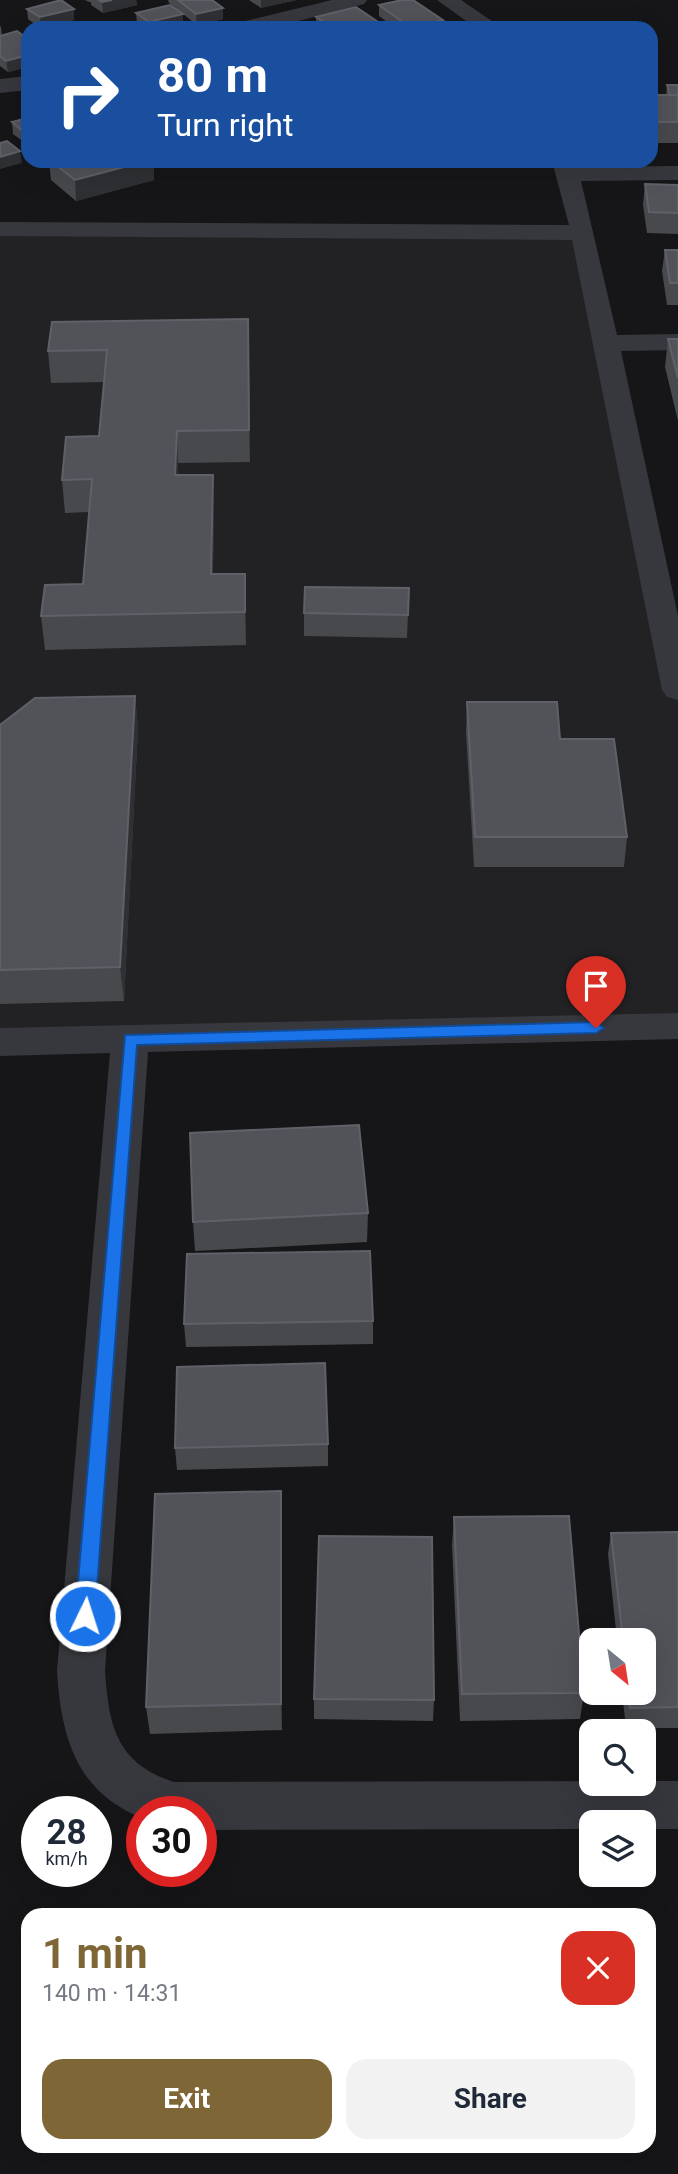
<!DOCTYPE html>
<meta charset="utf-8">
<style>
body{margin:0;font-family:Roboto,sans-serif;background:#f2f2f3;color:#1f2937;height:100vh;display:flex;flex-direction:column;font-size:26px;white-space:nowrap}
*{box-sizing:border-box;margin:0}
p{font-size:23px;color:#747a83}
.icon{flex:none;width:38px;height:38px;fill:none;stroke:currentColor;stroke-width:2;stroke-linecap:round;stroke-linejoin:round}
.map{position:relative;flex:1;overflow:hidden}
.sheet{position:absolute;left:21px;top:1908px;width:635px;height:245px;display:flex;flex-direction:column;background:#fff;border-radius:21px;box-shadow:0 7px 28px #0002}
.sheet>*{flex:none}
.banner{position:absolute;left:21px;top:21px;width:637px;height:147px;border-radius:21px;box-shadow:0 7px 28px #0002;background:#1a4fa0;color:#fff;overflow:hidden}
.needle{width:46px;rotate:150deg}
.tools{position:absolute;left:579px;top:1628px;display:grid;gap:14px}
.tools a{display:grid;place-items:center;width:77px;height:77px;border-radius:14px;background:#fff;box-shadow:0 7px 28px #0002;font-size:35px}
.speed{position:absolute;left:21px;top:1796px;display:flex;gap:14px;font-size:35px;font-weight:700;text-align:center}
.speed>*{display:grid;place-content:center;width:91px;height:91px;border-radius:50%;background:#fff;box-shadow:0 7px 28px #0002;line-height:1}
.speed small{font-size:18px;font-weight:400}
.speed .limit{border:10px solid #d22;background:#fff;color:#111}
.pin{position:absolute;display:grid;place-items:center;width:60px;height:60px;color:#fff;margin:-72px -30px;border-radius:50% 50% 50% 0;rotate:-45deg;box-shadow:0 0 7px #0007}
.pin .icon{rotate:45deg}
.me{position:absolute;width:77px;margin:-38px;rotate:4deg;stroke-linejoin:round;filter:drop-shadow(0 0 5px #0008)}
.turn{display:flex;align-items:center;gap:24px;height:147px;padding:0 21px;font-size:32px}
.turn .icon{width:91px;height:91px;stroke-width:2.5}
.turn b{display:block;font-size:49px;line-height:60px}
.round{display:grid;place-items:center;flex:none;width:74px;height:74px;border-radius:21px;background:#f2f2f3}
.summary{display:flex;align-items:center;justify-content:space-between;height:119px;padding:0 21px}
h1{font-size:42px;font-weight:700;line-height:52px;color:#7e6636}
.primary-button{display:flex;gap:14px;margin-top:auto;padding:14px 21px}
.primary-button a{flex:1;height:80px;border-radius:21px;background:#7e6636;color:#fff;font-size:28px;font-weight:700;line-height:80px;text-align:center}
.primary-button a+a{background:#f2f2f3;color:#1f2937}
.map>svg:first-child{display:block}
.built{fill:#222225}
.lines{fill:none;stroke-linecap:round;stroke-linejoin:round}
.street{fill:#37383d;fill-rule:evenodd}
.wall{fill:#47494d}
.shaded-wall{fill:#2f3033}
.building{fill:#525359;stroke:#5f6168;stroke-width:2}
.route{fill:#1a73e8;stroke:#114b97;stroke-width:2}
</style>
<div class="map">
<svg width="678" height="2174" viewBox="0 0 678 2174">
<rect width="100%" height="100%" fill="#161618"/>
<!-- built -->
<path class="built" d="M0 229 583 233 678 690V1026L0 1042Z"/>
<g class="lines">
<!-- street -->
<path class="street" d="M332 0H367L364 4 271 28H234L237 23Z
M437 0H461L502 28H476Z
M28 76V90L0 93V79Z
M552 161H576L577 167 678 166V180L581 181 617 335 678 334V350L621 351 678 616V700L667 697 662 690 572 240 0 236V222L569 225Z
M678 1013V1039L148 1052 105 1671C109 1726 116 1763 174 1782L678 1781V1829H644V1822H592V1829L201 1830V1811H142V1818C76 1792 61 1736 57 1671L110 1053 0 1056V1028Z"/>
</g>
<!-- wall -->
<path class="wall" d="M85 0H136L137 5 103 13 91 5V2H89Z
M168 0H212L223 19 197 25 183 14V25L171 28H142L137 24 136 13 181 12 169 3Z
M249 0H296L261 8Z
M379 5 443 26 450 28H395L379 16Z
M27 9H74V20L40 28 28 19Z
M316 17 384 28H316Z
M0 26 1 27 2 35 28 39V67L8 72 0 66Z
M667 85H678V143H651V95H666Z
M28 118V144H27L13 134 12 122Z
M49 161H153L154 180 76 201 51 180Z
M645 184 678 185V234L647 233 643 205Z
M665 250H678V305H667L662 271Z
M52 322 249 350 250 462 178 463V475L214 507 213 574 246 607V645L45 650 41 616 83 584 89 512 65 513 62 480 99 436 104 382 51 383 48 351Z
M668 339H678V421L665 367Z
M409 588 407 638 304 636V613Z
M135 696 138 729 124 1001 0 1004V725Z
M467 702 560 739 627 837 624 867H474L466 732Z
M368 1213 367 1242 195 1251 193 1222Z
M373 1321V1344L186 1347 184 1324Z
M328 1444V1466L177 1470 175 1448Z
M281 1491 282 1730 150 1734 146 1707Z
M454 1517 584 1693 580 1719 460 1721 452 1545Z
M678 1532V1728H626L622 1692H644V1640H617L608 1554 611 1533Z
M314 1699 434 1700 433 1721 314 1719Z
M28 1986V2125L24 2113Z"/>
<!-- shaded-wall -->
<path class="shaded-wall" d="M112 0H136L137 5 103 13 102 2Z
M261 0H296L261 8Z
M223 8V19L197 25 196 14Z
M74 9V20L41 28 40 17Z
M183 14V25L171 28H150L149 22Z
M443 20V28H411Z
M28 55V67L8 72 6 61Z
M28 132V144H27L25 133Z
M20 151 22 163 0 169V157Z
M147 161H153L154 180 76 201 75 180Z
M248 319 249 350 250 462 249 430Z
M177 431 178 463 177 508 175 475Z
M213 475 214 507 212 607 211 574Z
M245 574 246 607V645L245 612Z
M135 696 138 729 124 1001 120 967Z
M281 1491 282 1519V1730L281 1704Z"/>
<!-- building -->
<path class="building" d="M61 0 74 9 40 17 27 9Z
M99 0H112L102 2Z
M178 0H212L223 8 196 14Z
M402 0H413L443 20 411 28 379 5Z
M170 5 183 14 149 22 136 13Z
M356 7 384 26 374 28H332L316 17Z
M446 25 450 28H436Z
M17 31 28 39V55L6 61 0 56V36Z
M667 85H678V95H670Z
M651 95H678V122H651Z
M28 118V132L25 133 12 122Z
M7 141 20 151 0 157V143Z
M51 161H147L75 180Z
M645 184 678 185V213L649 212Z
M665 250H678V283H670Z
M248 319 249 430 177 431 175 475H213L211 574H245V612L41 616 45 585 83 584 92 479 62 480 66 437 99 436 107 350 48 351 52 322Z
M668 339H678V378Z
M305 587 409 588 408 615 304 613Z
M135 696 120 967 0 970V725L35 698Z
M467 702H557L560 739H614L627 837H475Z
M359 1125 368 1213 193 1222 190 1133Z
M370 1251 373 1321 184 1324 187 1254Z
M325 1363 328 1444 175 1448 177 1367Z
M281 1491V1704L146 1707 155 1494Z
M569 1516 584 1693 462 1694 454 1517Z
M678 1532V1707L630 1708 628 1692H644V1640H623L611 1533Z
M319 1536 432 1537 434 1700 314 1699Z
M25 1986H28V2113H24Z"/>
<!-- route -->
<path class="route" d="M596 1022 604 1028 596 1033 137 1045 95 1616 92 1622 85 1625 78 1622 75 1616 125 1035Z"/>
</svg>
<div class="tools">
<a><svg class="needle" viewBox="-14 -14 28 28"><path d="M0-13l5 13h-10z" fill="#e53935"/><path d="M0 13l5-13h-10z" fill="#747a83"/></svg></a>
<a><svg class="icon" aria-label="search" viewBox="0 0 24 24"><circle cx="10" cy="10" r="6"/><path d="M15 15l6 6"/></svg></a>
<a><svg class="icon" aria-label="layers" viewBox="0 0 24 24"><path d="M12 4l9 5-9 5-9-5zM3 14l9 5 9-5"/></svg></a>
</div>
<div class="speed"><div>28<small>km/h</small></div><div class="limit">30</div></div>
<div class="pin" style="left:596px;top:1028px;background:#d93025"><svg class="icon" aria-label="arrive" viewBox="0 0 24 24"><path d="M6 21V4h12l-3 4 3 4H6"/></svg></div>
<svg class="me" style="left:85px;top:1616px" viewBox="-20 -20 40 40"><circle r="17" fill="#1a73e8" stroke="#fff" stroke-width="3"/><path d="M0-11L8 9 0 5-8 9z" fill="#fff"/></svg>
<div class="banner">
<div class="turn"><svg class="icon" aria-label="right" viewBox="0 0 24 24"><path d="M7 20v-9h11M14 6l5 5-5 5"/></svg><div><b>80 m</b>Turn right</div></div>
</div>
<section class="sheet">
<div class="summary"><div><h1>1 min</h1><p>140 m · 14:31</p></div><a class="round" style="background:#d93025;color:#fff"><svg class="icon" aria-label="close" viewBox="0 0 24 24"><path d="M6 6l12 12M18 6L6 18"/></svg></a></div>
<div class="primary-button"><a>Exit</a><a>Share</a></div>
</section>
</div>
